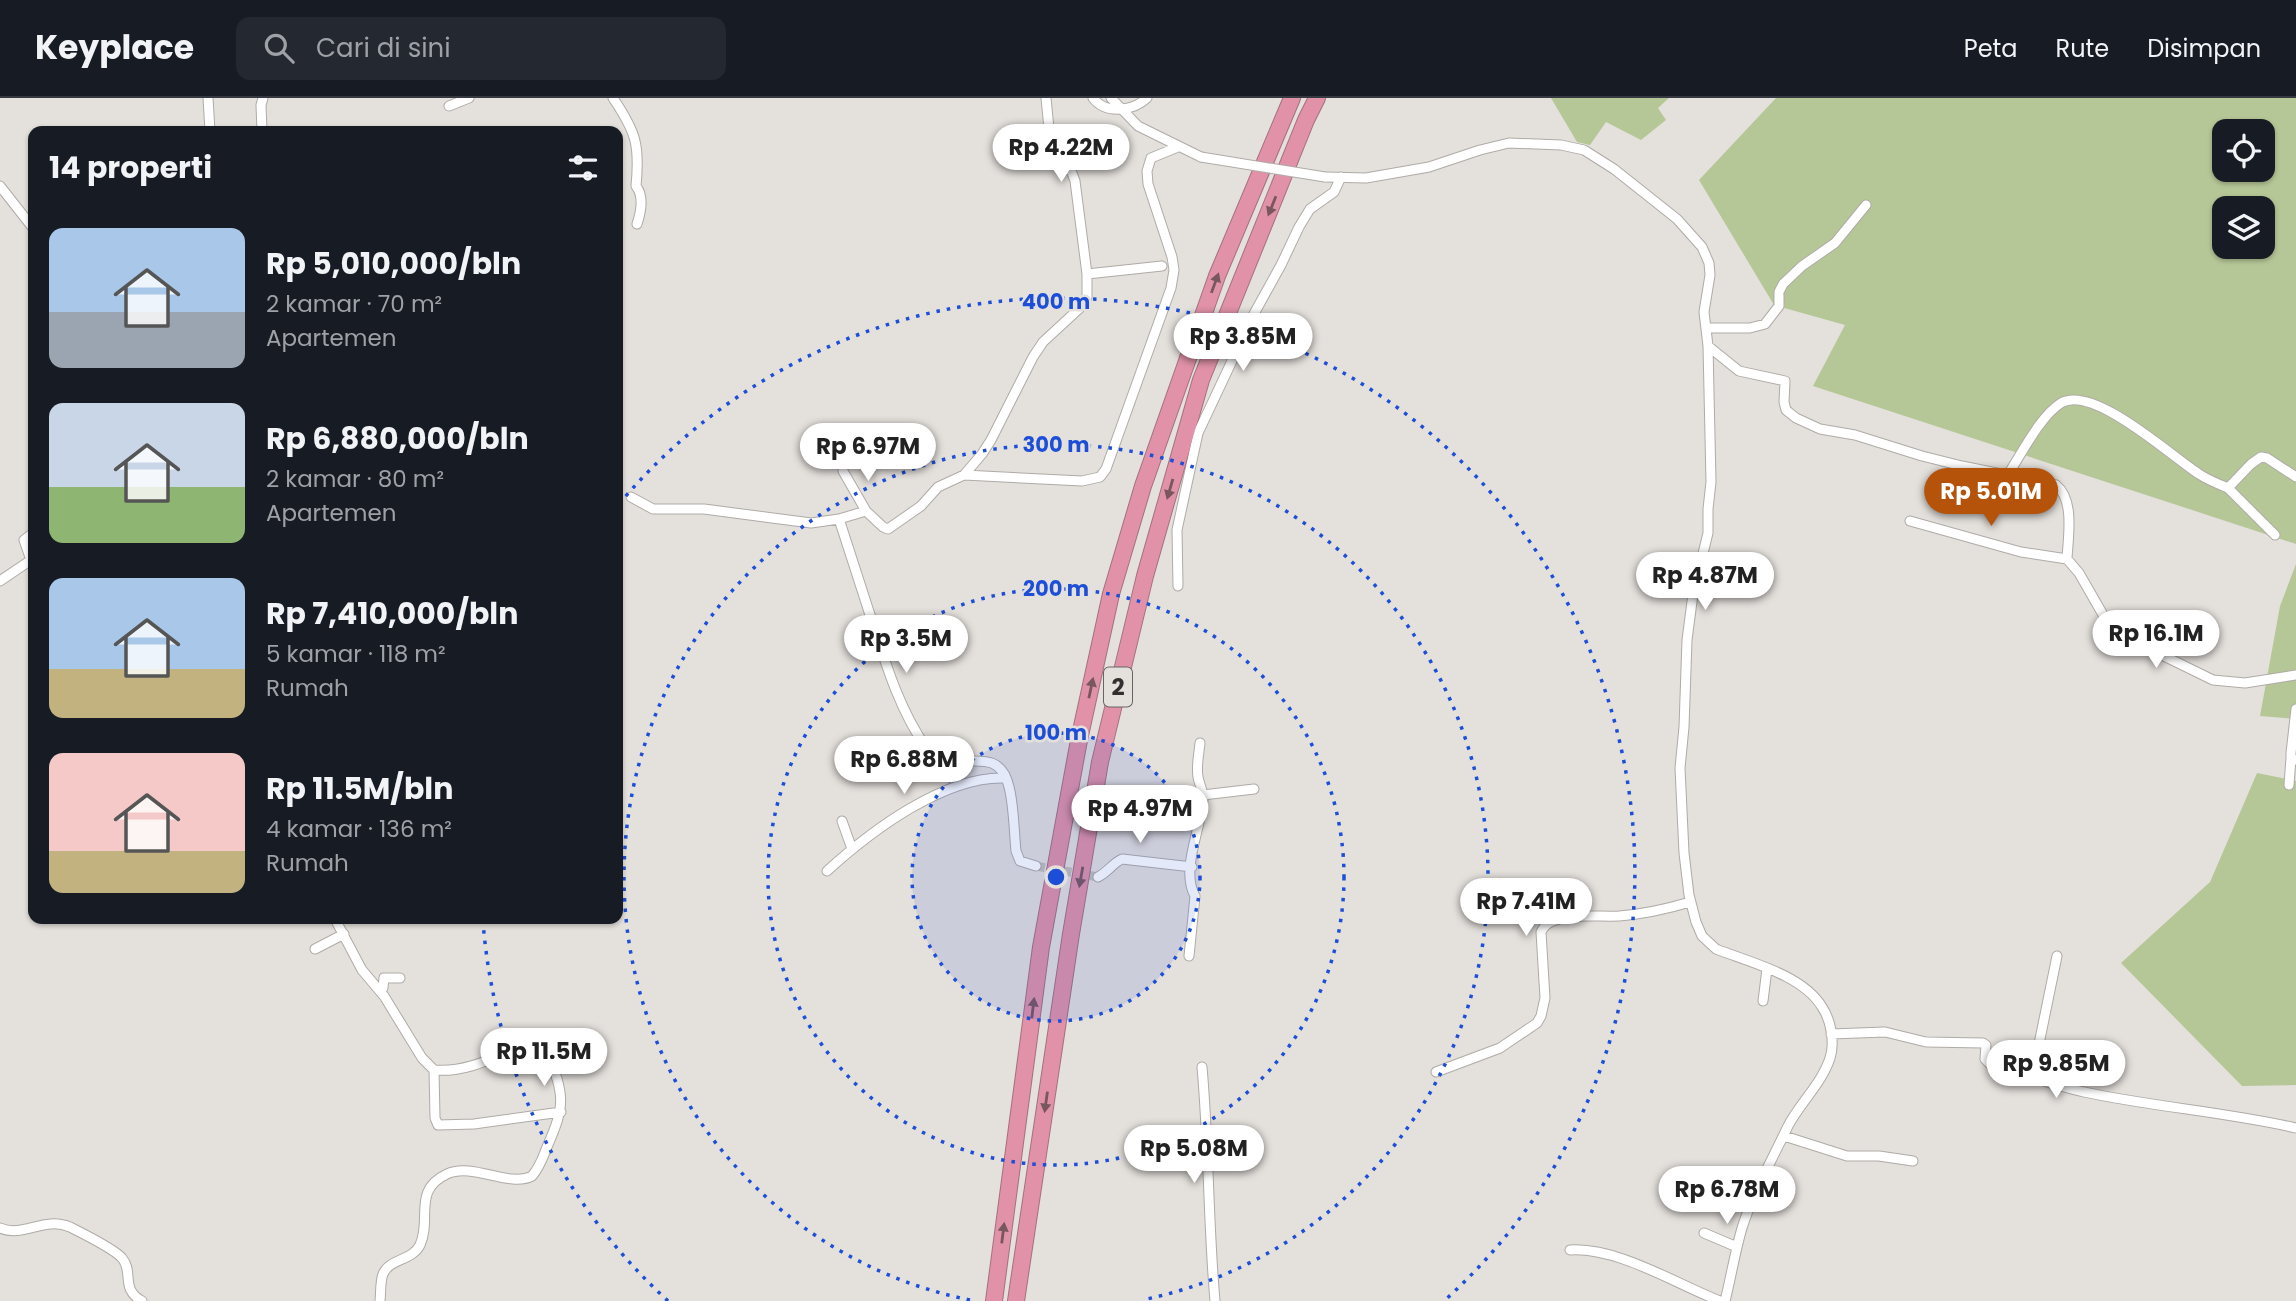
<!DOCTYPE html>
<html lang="id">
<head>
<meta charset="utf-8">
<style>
	body { margin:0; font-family:Poppins,sans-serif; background:#242831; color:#f1f3f6; height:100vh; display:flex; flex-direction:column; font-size:26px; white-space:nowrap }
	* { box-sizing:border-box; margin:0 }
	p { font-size:23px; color:#9ea1a6 }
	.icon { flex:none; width:38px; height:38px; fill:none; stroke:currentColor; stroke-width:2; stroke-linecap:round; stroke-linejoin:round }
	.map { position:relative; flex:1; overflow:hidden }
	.sheet { position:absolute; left:28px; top:28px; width:595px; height:798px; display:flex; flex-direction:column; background:#171b24; border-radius:14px; box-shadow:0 2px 5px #0004 }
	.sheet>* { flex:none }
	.tools { position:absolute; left:2212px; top:21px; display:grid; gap:14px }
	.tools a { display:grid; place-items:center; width:63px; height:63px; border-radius:14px; background:#171b24; box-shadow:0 2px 5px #0004; font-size:35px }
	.price { position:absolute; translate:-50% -60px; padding:0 16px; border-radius:24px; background:#fff; color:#222; font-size:23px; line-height:46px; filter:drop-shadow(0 2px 4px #0008) }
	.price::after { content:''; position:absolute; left:50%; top:42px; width:21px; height:16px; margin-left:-10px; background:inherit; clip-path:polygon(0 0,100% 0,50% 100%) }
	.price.active { background:#b45309; color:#fff }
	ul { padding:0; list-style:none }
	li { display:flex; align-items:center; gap:21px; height:175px; padding:0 21px }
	li span { display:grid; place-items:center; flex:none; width:196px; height:140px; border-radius:14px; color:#555 }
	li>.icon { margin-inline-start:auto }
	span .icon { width:84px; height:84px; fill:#fffc; stroke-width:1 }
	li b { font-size:30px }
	h2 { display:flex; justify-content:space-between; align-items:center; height:84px; padding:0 21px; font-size:30px }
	header { display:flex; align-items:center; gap:42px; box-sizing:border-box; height:98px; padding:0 35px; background:#171b24; border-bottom:2px solid #363941 }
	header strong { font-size:33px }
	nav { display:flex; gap:38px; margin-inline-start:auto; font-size:24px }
	.search { width:490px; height:63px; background:#242831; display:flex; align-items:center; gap:18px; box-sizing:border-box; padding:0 24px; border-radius:14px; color:#9ea1a6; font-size:26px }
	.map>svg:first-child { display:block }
	.green { fill:#b6c797; fill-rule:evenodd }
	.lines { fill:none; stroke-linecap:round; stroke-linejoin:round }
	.street-tunnel { stroke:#c0bdb9; stroke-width:9; stroke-dasharray:9 4.5; stroke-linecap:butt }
	.street-casing { stroke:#afaba7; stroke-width:11 }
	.highway-casing { stroke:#a4707e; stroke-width:18 }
	.street { stroke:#fff; stroke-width:9 }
	.highway { stroke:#e192a8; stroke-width:16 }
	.street-bridge-casing { stroke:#afaba7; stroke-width:11; stroke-linecap:butt }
	.street-bridge { stroke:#fff; stroke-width:9 }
	.oneway { fill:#78575f }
	.ring { fill:none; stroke:#1d4ed8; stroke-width:3.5; stroke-dasharray:3.5 7 }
	.labels { text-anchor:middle; stroke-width:5; stroke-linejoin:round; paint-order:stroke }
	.shield { fill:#e4e0dc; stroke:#676563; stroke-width:2 }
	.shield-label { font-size:23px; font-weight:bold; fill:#32302f }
	.centre { fill:#1d4ed8; stroke:#e4e0dc; stroke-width:3.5 }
	.ring-label { font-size:21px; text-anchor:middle; font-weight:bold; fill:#1d4ed8; stroke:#e4e0dc; stroke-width:5; stroke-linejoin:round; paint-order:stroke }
</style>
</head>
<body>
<header>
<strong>Keyplace</strong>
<div class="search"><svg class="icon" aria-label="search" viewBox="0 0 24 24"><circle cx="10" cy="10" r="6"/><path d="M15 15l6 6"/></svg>Cari di sini</div>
<nav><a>Peta</a><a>Rute</a><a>Disimpan</a></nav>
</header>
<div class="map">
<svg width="2296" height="1203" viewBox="0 0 2296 1203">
	<rect width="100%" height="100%" fill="#e4e0dc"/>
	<path class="green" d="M1551 0H1669L1658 10 1666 22 1641 42 1606 24 1590 47 1577 44Z
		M1776 0H2296V446L1813 288 1845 227 1774 207 1699 82ZM2224 33H2263V72H2224ZM2224 110H2263V149H2224Z
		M2296 466V621L2260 618 2280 508Z
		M2257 675 2296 683V987L2242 988 2121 865 2210 784Z"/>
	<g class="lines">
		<path class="street-tunnel" d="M1036 768 1098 779"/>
		<defs>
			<path id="street" d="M208 0 210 33
				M613 0C636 34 640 47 636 88 644 98 641 114 637 126
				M1093 0C1106 17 1133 13 1147 0
				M1111 0 1138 28 1201 59
				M449 8 469 0
				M262 33 261 7 263 0
				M1325 79 1366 80 1429 69 1480 52 1509 45 1561 47 1584 52 1614 71 1677 121 1702 149 1709 165 1710 177 1704 214 1708 248 1711 384 1708 411V435L1693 496 1687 542 1684 629 1680 670 1684 755 1689 797 1696 824 1702 838 1716 851C1749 864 1803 877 1822 909 1831 922 1835 945 1830 960 1822 985 1800 1005 1788 1028 1772 1062 1753 1095 1742 1130 1735 1154 1731 1179 1725 1203
				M0 88 33 130
				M1087 176 1162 168
				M1706 230H1750L1765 226 1779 208V194L1783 186 1802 168 1835 145 1866 107
				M1708 248 1739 273 1785 283 1784 304 1786 312 1796 320 1820 331 1855 337 1922 358 1962 368 2056 387C2075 402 2068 439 2067 461
				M843 373 866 413
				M964 377 982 356 991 342 1033 259 1043 244 1082 208 1087 199V176L1075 83 1072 75 1050 41 1046 0
				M2007 378C2021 357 2040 318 2061 305 2093 286 2171 358 2199 376 2208 382 2218 386 2228 390L2251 366 2261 359 2267 360 2296 379
				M2228 390 2275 437
				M631 399 653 411H704L811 425 839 421 866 413 883 429 888 431 921 408 938 389 964 377 1082 383 1100 379 1106 371 1171 190 1174 172 1172 159 1148 86 1147 73 1151 60 1178 49
				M839 421C850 455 861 489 872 523 886 567 900 613 927 651 949 682 998 639 1009 689 1014 708 1014 734 1016 753L1020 763 1036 768
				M1910 423 2021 454 2067 461 2079 475 2106 522 2123 538 2213 582 2245 585 2296 577
				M0 483 31 462 24 442 33 435
				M1178 488 1177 432 1198 335 1255 214 1281 167 1299 129 1310 111 1334 94 1341 79
				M2296 611 2291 655V660L2296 662
				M2289 687 2291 660
				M1203 697 1254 691
				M842 723 852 751
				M827 773C871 733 945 677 1006 680
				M1098 779C1108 774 1113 765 1122 761L1192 769
				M335 821 362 872 384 898 422 960 434 972C468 975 496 958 527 946 537 943 543 945 548 955 564 998 566 1006 547 1049 543 1059 540 1069 532 1078 509 1090 473 1064 447 1076 412 1092 432 1121 420 1147 412 1163 390 1160 383 1176 380 1184 381 1194 380 1203
				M315 851 344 836
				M1189 858 1195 798C1180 771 1202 729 1203 700 1203 692 1199 686 1198 679 1196 668 1199 656 1200 645
				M380 892 383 890 384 880H400
				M1763 903 1767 871
				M1831 936 1885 934 1926 944 1983 945 1986 947 1985 961 1991 967C2022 975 2052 987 2084 994 2154 1009 2226 1014 2296 1030
				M1202 969C1209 1047 1208 1125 1215 1203
				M434 972 435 1020 438 1027 474 1026 561 1014
				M1436 974 1500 950 1537 925 1541 918 1545 900 1541 834C1544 828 1547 825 1553 823 1574 815 1598 819 1619 818 1644 816 1667 811 1690 804
				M2032 980 2057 858
				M1784 1038 1847 1058H1879L1913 1063
				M0 1130C23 1140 44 1118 70 1129 80 1134 115 1152 122 1160 134 1174 120 1191 142 1203
				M1704 1135 1737 1149
				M1570 1152C1618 1149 1676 1186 1720 1203"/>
			<path id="highway" d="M994 1203 1041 849 1079 642 1111 496 1143 388 1217 178 1292 0
				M1016 1203 1071 836 1100 664 1145 478 1201 282 1306 22 1317 0"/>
		</defs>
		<use href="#street" class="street-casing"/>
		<use href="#highway" class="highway-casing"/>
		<use href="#street" class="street"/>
		<use href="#highway" class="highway"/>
		<defs>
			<path id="street-bridge" d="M1201 59 1325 79"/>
		</defs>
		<use href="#street-bridge" class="street-bridge-casing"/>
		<use href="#street-bridge" class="street-bridge"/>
	</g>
	<defs><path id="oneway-solid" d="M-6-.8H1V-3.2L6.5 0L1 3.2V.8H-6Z" transform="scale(1.75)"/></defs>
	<g class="oneway">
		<use href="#oneway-solid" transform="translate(1272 108) rotate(112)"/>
		<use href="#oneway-solid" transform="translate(1215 185) rotate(-70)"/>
		<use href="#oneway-solid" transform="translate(1170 391) rotate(106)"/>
		<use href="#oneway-solid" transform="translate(1091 590) rotate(-78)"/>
		<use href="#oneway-solid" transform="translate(1081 779) rotate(100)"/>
		<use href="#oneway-solid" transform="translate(1033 910) rotate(-83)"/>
		<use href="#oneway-solid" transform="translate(1046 1004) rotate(98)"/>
		<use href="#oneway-solid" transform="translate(1003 1135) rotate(-83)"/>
	</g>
	<circle cx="1056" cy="779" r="144" fill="#1d4ed8" fill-opacity=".12"/>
	<g class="ring">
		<circle cx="1056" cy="779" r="144"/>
		<circle cx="1056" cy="779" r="288"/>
		<path d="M970 1202A432 432 0 1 1 1142 1202"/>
		<path d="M668 1203A575 575 0 0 1 483 824M619 406A575 575 0 1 1 1444 1203"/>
	</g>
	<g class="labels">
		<rect class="shield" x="1104" y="569.5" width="28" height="39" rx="5"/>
		<g class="shield-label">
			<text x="1118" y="597">2</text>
		</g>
	</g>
	<circle cx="1056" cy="779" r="10" class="centre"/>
	<g class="ring-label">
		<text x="1056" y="211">400 m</text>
		<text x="1056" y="354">300 m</text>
		<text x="1056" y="498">200 m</text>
		<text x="1056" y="642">100 m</text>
	</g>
</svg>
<div class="tools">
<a><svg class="icon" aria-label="locate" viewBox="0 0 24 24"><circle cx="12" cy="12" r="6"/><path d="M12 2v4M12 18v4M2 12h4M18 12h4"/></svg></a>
<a><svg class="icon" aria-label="layers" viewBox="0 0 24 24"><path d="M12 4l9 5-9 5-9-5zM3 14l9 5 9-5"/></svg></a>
</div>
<b class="price" style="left:1061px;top:86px">Rp 4.22M</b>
<b class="price" style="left:1243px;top:275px">Rp 3.85M</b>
<b class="price" style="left:868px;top:385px">Rp 6.97M</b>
<b class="price active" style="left:1991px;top:430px">Rp 5.01M</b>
<b class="price" style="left:1705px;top:514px">Rp 4.87M</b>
<b class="price" style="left:2156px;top:572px">Rp 16.1M</b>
<b class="price" style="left:906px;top:577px">Rp 3.5M</b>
<b class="price" style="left:904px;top:698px">Rp 6.88M</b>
<b class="price" style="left:1140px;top:747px">Rp 4.97M</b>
<b class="price" style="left:1526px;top:840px">Rp 7.41M</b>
<b class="price" style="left:544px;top:990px">Rp 11.5M</b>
<b class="price" style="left:2056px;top:1002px">Rp 9.85M</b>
<b class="price" style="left:1194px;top:1087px">Rp 5.08M</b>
<b class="price" style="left:1727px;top:1128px">Rp 6.78M</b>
<section class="sheet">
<h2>14 properti<svg class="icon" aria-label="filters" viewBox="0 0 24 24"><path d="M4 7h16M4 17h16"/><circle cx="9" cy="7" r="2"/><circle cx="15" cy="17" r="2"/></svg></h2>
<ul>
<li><span style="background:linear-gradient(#a9c7e8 60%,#9aa5b1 0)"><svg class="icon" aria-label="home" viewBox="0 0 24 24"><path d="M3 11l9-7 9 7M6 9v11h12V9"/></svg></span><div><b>Rp 5,010,000/bln</b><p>2 kamar · 70 m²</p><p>Apartemen</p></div></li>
<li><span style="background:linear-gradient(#c9d6e8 60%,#8fb573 0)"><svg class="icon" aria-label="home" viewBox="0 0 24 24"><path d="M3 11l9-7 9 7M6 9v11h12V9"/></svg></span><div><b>Rp 6,880,000/bln</b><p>2 kamar · 80 m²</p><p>Apartemen</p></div></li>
<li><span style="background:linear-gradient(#a9c7e8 65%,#c2b280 0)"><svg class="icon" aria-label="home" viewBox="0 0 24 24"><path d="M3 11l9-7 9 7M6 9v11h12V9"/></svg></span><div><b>Rp 7,410,000/bln</b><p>5 kamar · 118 m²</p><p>Rumah</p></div></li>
<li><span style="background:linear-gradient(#f6c9c9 70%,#c2b280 0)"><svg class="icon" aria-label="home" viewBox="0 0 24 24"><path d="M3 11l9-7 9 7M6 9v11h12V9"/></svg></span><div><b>Rp 11.5M/bln</b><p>4 kamar · 136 m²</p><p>Rumah</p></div></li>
</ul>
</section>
</div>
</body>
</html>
